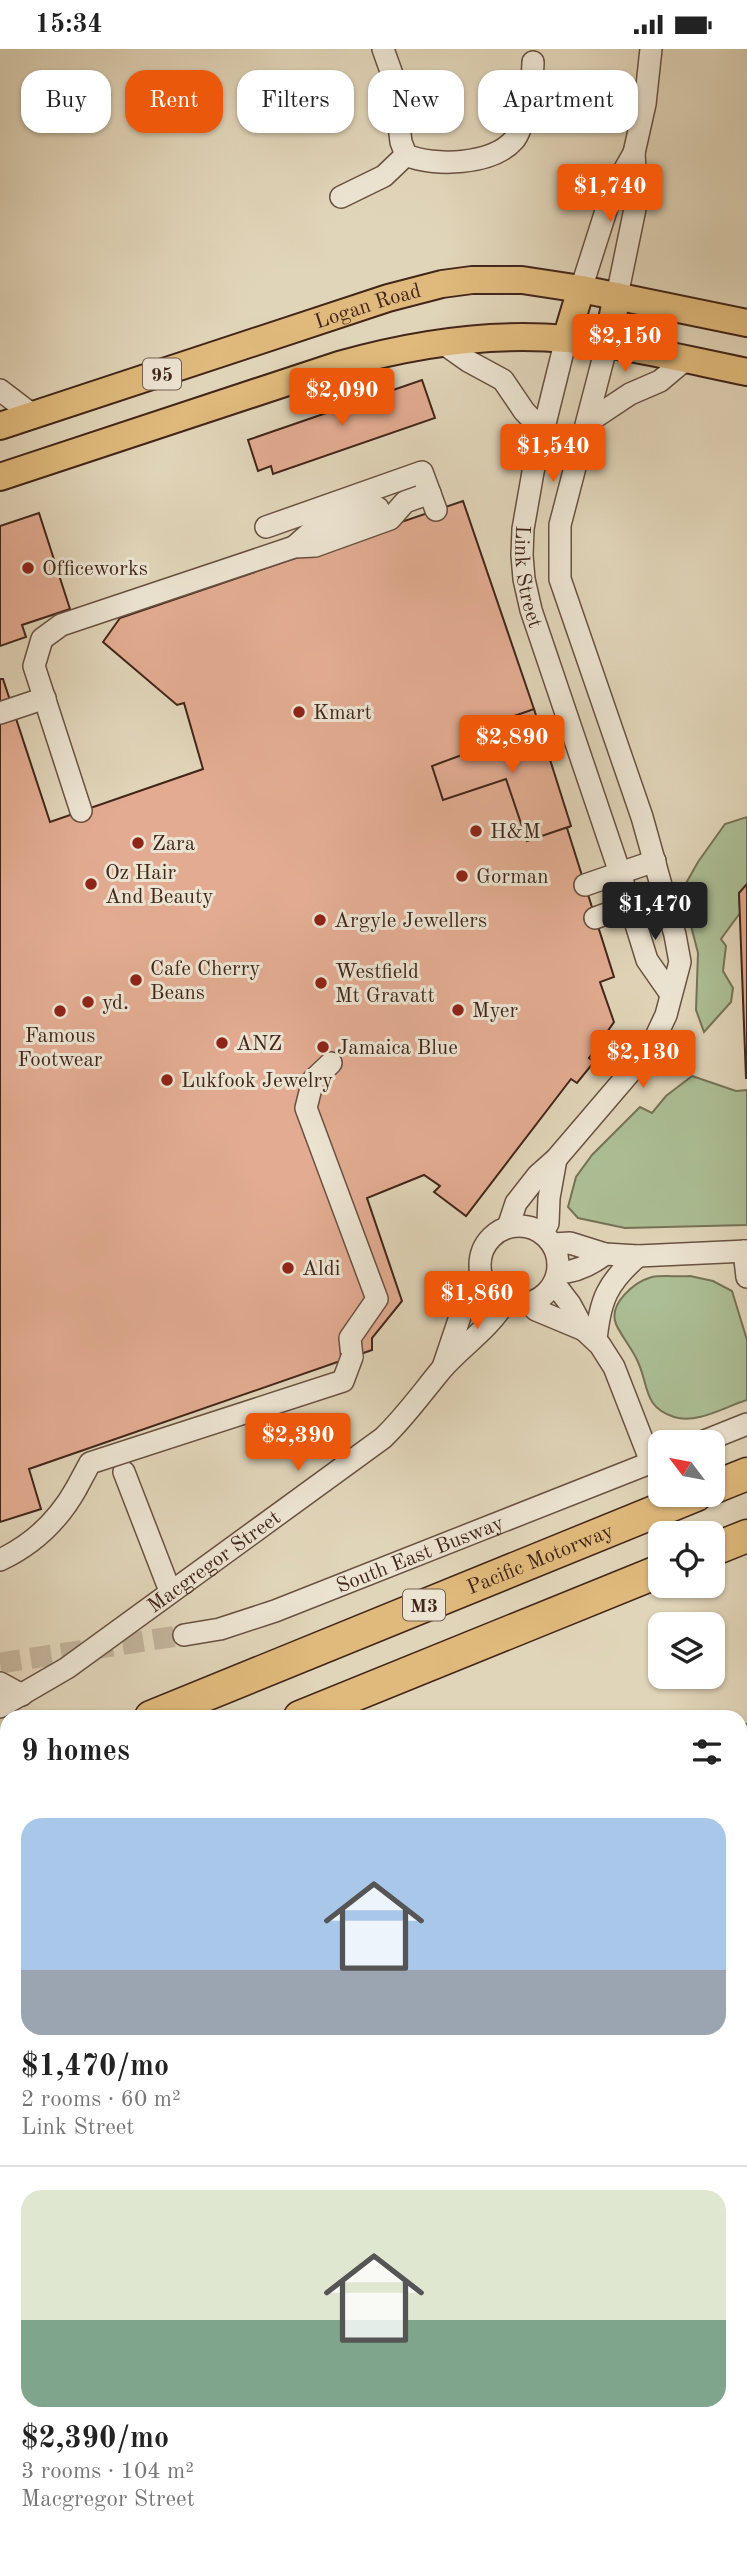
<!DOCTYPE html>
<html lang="en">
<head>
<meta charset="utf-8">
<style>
	body { margin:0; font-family:"Old Standard TT",serif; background:#f2f2f2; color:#222; height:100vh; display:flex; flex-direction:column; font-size:26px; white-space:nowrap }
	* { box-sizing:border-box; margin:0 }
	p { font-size:23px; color:#767676 }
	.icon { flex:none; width:38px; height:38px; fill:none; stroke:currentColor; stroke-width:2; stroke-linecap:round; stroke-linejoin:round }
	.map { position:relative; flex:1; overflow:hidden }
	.sheet { position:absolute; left:0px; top:1661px; width:747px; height:842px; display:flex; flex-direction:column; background:#fff; border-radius:21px 21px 0 0; box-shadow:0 2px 5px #0004 }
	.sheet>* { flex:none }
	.top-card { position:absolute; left:21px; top:21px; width:705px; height:63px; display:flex; gap:14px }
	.needle { width:46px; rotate:302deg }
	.tools { position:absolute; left:648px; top:1381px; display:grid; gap:14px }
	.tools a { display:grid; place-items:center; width:77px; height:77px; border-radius:14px; background:#fff; box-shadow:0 2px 5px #0004; font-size:35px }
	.price { position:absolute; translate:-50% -60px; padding:0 16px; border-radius:7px; background:#ea580c; color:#fff; font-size:23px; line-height:46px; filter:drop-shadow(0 2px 4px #0008) }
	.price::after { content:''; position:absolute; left:50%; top:42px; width:21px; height:16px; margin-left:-10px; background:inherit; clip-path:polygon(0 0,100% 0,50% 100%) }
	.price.active { background:#222; color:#fff }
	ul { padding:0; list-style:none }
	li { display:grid; align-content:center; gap:14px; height:371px; padding:0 21px }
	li+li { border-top:2px solid #e0e0e0 }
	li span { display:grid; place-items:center; height:217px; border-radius:21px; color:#555 }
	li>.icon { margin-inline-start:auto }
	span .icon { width:126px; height:126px; fill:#fffc; stroke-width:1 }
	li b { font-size:30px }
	h2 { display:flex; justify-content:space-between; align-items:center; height:84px; padding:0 21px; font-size:30px }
	.tag { padding:0 24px; border-radius:21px; background:#fff; box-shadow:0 2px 5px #0004; font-size:24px; line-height:63px }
	.tag.active { background:#ea580c; color:#fff }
	.status { display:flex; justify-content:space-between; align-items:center; height:49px; padding:0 35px; background:#fff; direction:ltr }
	.status svg { height:19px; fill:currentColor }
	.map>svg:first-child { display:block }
	.green { fill:#acbe95; stroke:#767257; stroke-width:2 }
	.building { fill:#e3ac92; stroke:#412519; stroke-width:2 }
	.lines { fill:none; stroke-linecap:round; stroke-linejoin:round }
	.minor-tunnel { stroke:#c1b299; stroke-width:21; stroke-dasharray:21 10; stroke-linecap:butt }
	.minor-casing { stroke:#695141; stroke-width:24 }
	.major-casing { stroke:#412519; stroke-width:30 }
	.highway-casing { stroke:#412519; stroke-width:35 }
	.minor { stroke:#ece4d2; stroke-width:21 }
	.major { stroke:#e0ba7c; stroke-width:26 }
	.highway { stroke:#e0ba7c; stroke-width:32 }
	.minor-bridge-casing { stroke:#695141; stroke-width:24; stroke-linecap:butt }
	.minor-bridge { stroke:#ece4d2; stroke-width:21 }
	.poi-dot { fill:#8f2418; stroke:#ece4d2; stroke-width:2.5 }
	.labels { text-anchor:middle; stroke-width:6; stroke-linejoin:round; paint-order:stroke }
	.shield { fill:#ece4d2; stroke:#745e50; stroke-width:2 }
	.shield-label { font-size:19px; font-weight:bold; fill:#412519 }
	.street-label { font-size:21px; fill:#412519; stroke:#ece4d2 }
	.poi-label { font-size:21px; fill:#412519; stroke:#ece4d2; text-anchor:start }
</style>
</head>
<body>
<div class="status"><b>15:34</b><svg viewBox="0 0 49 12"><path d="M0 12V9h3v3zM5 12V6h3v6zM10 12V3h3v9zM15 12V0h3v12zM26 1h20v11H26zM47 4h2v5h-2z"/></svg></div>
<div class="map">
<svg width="747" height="2502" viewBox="0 0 747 2502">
	<rect width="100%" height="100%" fill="#e1d5b9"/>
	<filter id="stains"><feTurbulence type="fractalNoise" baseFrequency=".00286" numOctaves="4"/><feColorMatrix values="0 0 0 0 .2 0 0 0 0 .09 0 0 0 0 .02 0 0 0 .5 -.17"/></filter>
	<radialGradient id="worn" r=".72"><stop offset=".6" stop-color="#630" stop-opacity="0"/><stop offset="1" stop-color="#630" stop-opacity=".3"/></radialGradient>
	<path class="green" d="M747 768V835L739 844 740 864 721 890 726 897 723 922 733 939 731 953 704 983 696 961 698 904 686 857 685 836 698 813 725 775Z
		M692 1027 736 1042 747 1041V1176L625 1179 578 1169 568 1158 576 1128 592 1106 640 1058 652 1064 666 1047Z
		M690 1227 713 1232 732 1242 747 1291V1351C724 1358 698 1375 674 1368 643 1358 649 1337 638 1313 632 1299 621 1287 616 1275 608 1255 634 1233 652 1228 663 1226 678 1228 690 1227Z"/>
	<path class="building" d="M422 331 435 369 273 425 271 417 258 422 248 391Z
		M463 452 534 660 571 777 567 779 614 928 600 933 614 973 589 1009 594 1013 577 1034 571 1030 466 1167 434 1143 440 1137 424 1126 367 1149 402 1252 372 1289V1301L29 1420 41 1460 0 1473V630H3L50 773 203 720 184 654 177 656 103 593 120 569Z
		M39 464 70 560 22 576 26 588 0 597V477Z
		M534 660 571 777 527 792 506 730 443 751 432 717 500 692 494 674Z
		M747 835V1029H746L739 844Z"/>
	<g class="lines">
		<path class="minor-tunnel" d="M0 1614 184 1586"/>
		<defs>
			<g id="minor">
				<path d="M383 0 393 28 401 93 406 106C434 118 492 116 514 91 524 81 533 28 533 13"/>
				<path d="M341 148 384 127 406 106"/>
				<path d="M581 240 612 143 634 104 645 55 651 0"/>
				<path d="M617 247 637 150 634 104"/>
				<path id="s1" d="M566 290 533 423 523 480 522 506 524 530 531 561 620 824 647 911 670 944"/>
				<path d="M441 293 468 312 503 331 524 362 543 382"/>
				<path d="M0 341 34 367"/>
				<path d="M588 373 630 345 660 332 685 311"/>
				<path d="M266 478 422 423 436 461"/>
				<path d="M294 498 312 482 378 459"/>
				<path d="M0 664 45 649"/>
				<path d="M81 762 34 617 42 590 61 576 294 498 315 497 390 470 405 453 430 444"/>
				<path d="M585 836 655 812"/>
				<path d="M595 869 664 844"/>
				<path d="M331 1014 313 1031 306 1059 377 1250 350 1289 352 1308"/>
				<circle cx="519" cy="1216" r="39"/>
				<path d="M508 1178 516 1154 538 1126 556 1110 650 1000 666 966 680 913 675 886 642 768 560 530V476L607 295"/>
				<path d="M543 1184 548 1174 549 1149 556 1110"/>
				<path d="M553 1195 570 1194 605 1205 638 1207 747 1202"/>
				<path d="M744 1202 747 1228"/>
				<path d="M558 1224C576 1223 591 1216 605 1205"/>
				<path d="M554 1234 570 1255 584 1281 600 1296 614 1318 651 1413"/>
				<path d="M529 1254 536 1261 584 1281"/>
				<path d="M596 1291C600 1251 607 1234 638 1207"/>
				<path d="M443 1318 470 1238 481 1226"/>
				<path d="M702 1393 747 1375"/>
				<path d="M124 1423 170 1542"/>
				<path d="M0 1511C34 1495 58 1472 76 1440"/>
				<path id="s2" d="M184 1586 220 1580 275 1562 660 1410"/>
				<path d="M0 1634 22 1646"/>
				<path id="s3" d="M0 1658 67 1619 383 1389C405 1368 422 1344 441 1321 462 1297 489 1280 505 1253"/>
				<path d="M740 1689 747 1686"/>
				<path d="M740 1826 747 1832"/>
				<path d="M0 1990 7 1988"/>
				<path d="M740 2140 747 2146"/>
				<path d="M0 2143 7 2149"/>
				<path d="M740 2390 747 2382"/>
				<path d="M740 2445 747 2452"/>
				<path d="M0 2468 7 2474"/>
				<path d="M31 2496 39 2502"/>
				<path d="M155 2502 161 2496"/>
				<path d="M477 2502 482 2496"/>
			</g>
			<g id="major">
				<path d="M566 290 581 240"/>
				<path d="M607 295 617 247"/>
				<path id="s4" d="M0 377 388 249 442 235 472 231H522L581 240 747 274"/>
				<path d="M0 428 339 316C413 295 489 283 567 290 627 296 688 311 747 323"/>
			</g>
			<g id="highway">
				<path d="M712 1439 747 1425"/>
				<path d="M712 1501 747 1487"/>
				<path id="s5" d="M151 1668 696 1446"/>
				<path d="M300 1668 660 1522"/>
				<path d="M0 1729 7 1726"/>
				<path d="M0 1789 7 1786"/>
			</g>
		</defs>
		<use href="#minor" class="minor-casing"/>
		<use href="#major" class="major-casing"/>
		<use href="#highway" class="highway-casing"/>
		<use href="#minor" class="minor"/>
		<use href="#major" class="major"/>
		<use href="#highway" class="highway"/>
		<defs>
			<path id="minor-bridge" d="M76 1440 90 1414 343 1332 352 1308"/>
		</defs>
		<use href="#minor-bridge" class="minor-bridge-casing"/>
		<use href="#minor-bridge" class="minor-bridge"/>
	</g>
	<g class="poi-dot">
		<circle cx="28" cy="519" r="7"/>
		<circle cx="299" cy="663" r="7"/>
		<circle cx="476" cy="782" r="7"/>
		<circle cx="138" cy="794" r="7"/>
		<circle cx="462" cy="827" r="7"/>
		<circle cx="91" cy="835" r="7"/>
		<circle cx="320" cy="871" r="7"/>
		<circle cx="136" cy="931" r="7"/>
		<circle cx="321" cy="934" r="7"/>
		<circle cx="88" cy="953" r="7"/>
		<circle cx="458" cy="961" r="7"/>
		<circle cx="60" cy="962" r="7"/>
		<circle cx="222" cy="994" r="7"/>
		<circle cx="323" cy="998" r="7"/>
		<circle cx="167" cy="1031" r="7"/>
		<circle cx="288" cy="1219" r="7"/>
	</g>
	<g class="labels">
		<g class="shield">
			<rect x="143" y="309.5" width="38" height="31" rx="5"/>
			<rect x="403" y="1540.5" width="42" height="31" rx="5"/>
		</g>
		<g class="shield-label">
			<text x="162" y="332">95</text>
			<text x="424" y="1563">M3</text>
		</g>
		<g class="street-label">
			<text dy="7" stroke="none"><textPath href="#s4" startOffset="387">Logan Road</textPath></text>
			<text dy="7" stroke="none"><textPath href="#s1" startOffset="243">Link Street</textPath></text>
			<text dy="7" stroke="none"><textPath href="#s2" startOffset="250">South East Busway</textPath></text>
			<text dy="7" stroke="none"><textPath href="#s5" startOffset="420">Pacific Motorway</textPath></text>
			<text dy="7" stroke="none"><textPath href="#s3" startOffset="259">Macgregor Street</textPath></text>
		</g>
		<g class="poi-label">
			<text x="42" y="526">Officeworks</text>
			<text x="313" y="670">Kmart</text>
			<text x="490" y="789">H&amp;M</text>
			<text x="152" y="801">Zara</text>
			<text x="105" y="830">Oz Hair<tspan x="105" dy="24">And Beauty</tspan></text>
			<text x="476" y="834">Gorman</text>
			<text x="334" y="878">Argyle Jewellers</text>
			<text x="150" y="926">Cafe Cherry<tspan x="150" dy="24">Beans</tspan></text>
			<text x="335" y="929">Westfield<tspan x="335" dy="24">Mt Gravatt</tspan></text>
			<text x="102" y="960">yd.</text>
			<text x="472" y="968">Myer</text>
			<text x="60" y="993" text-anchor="middle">Famous<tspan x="60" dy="24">Footwear</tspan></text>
			<text x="236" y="1001">ANZ</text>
			<text x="337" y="1005">Jamaica Blue</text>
			<text x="181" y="1038">Lukfook Jewelry</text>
			<text x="302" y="1226">Aldi</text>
		</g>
	</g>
	<rect width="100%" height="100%" filter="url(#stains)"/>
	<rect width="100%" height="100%" fill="url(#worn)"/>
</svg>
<div class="tools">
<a><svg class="needle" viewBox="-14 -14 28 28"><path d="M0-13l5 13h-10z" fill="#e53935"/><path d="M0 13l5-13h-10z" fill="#767676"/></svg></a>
<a><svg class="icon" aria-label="locate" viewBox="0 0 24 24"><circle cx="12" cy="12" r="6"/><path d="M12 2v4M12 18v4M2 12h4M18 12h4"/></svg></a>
<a><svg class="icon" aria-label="layers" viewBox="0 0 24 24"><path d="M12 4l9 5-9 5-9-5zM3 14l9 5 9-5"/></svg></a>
</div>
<b class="price" style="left:610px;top:175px">$1,740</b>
<b class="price" style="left:625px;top:325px">$2,150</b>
<b class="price" style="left:342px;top:379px">$2,090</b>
<b class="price" style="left:553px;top:435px">$1,540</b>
<b class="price" style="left:512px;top:726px">$2,890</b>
<b class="price active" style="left:655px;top:893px">$1,470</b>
<b class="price" style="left:643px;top:1041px">$2,130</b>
<b class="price" style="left:477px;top:1282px">$1,860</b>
<b class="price" style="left:298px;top:1424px">$2,390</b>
<div class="top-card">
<a class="tag">Buy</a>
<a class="tag active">Rent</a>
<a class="tag">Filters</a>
<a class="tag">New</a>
<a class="tag">Apartment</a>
</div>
<section class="sheet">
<h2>9 homes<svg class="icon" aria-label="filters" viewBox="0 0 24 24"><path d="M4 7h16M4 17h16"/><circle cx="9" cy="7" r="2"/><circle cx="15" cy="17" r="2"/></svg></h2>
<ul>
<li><span style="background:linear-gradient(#a9c7e8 70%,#9aa5b1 0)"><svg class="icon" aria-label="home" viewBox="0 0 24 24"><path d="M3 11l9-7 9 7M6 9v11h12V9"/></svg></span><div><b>$1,470/mo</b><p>2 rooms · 60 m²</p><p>Link Street</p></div></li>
<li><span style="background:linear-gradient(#dfe7d0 60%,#7fa58c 0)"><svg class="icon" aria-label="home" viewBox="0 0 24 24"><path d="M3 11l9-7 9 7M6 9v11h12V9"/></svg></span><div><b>$2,390/mo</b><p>3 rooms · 104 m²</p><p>Macgregor Street</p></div></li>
</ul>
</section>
</div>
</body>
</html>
